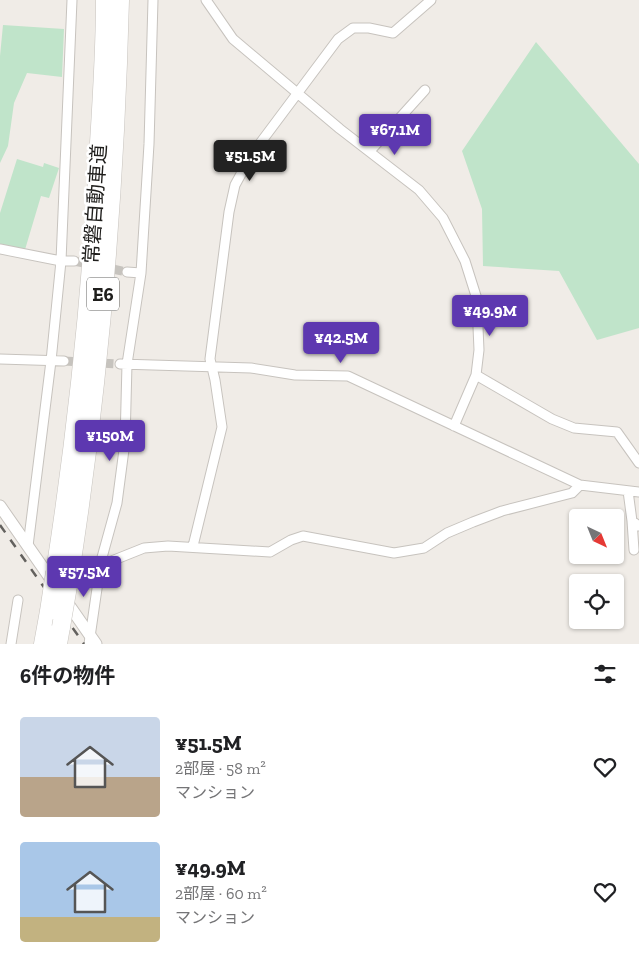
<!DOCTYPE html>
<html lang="ja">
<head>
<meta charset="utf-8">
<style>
	body { margin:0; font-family:"Zilla Slab","Noto Sans JP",serif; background:#f2f2f2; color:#202124; height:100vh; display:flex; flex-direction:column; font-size:19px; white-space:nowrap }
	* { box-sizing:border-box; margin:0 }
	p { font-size:16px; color:#757577 }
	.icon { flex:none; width:28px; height:28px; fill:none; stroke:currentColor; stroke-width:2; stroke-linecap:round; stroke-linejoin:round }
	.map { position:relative; height:644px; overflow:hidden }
	.drawer { display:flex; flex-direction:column; background:#fff; flex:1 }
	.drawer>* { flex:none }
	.needle { width:32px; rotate:137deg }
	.controls { position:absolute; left:569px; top:509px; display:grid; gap:10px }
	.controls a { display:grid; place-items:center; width:55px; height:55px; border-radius:5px; background:#fff; box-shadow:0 1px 4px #0004; font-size:25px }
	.price { position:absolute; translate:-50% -42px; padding:0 11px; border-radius:5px; background:#5d38b0; color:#fff; font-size:16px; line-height:32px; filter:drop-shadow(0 1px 2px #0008) }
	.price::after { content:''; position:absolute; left:50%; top:30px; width:15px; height:11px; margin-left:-8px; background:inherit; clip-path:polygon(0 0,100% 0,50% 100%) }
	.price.active { background:#222; color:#fff }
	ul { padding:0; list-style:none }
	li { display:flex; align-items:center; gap:15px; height:125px; padding:0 20px }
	li span { display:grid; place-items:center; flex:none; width:140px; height:100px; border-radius:5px; color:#555 }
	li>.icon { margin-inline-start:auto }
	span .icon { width:60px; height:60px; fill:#fffc; stroke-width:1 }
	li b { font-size:21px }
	h2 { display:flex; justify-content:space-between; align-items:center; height:60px; padding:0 20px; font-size:21px }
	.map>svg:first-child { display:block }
	.green { fill:#c0e4ca }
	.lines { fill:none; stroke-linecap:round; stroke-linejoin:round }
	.minor-tunnel { stroke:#c6c3be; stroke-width:9; stroke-dasharray:9 4.5; stroke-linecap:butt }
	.minor-casing { stroke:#c7c3be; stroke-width:11 }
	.tertiary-casing { stroke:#c7c3be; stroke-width:13 }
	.motorway-casing { stroke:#c7c3be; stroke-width:19 }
	.minor { stroke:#fff; stroke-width:9 }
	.tertiary { stroke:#fff; stroke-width:11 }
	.motorway { stroke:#fff; stroke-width:18 }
	.rail { stroke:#63615e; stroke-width:2.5; stroke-dasharray:9 9; stroke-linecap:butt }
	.motorway-bridge-casing { stroke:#c7c3be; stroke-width:19; stroke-linecap:butt }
	.motorway-bridge { stroke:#fff; stroke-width:18 }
	.labels { text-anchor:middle; stroke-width:5; stroke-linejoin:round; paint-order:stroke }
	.shield { fill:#fff; stroke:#626260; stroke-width:1 }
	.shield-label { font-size:19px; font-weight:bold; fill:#1f1e1c }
	.street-label { font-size:20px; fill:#1f1e1c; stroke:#fff }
</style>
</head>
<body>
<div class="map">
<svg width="639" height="644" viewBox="0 0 639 644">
	<rect width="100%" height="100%" fill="#f0ece7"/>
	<path class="green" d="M3 25 64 29 62 77 27 73 14 103 8 146 0 163V56Z
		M536 42 639 164V328L597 340 559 271 483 266 482 209 462 151Z
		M17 159 43 167 44 163 59 168 49 198 41 196 24 253 0 246V213Z"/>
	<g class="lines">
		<path class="minor-tunnel" d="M74 261 127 272
			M64 361 120 364"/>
		<defs>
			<path id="minor" d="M206 0 233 39 340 129 419 190 443 218 465 261 477 299 478 327 479 350 476 375 454 426
				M370 151 425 90
				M0 249 61 261H74
				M127 272 141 273
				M0 359 64 361
				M120 364 251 368 295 375 348 376 580 485 639 492
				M476 375 552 419 574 428 617 432 639 463
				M628 491 632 521 639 526
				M632 521 634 550
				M28 546 51 361 61 261 72 0
				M193 546 222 427 215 380 210 359 229 212 235 185 252 154 338 39 353 28H369L393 33 431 0
				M101 561 109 562 144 548 168 546 270 552 291 540 303 536 394 553 424 548 447 533 473 522 502 511 572 493 580 485
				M11 644 18 600
				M89 644 101 561 117 503 125 442 127 364 141 273 149 144 153 0"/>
			<path id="tertiary" d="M0 506 55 585
				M64 598 96 644"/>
			<path id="motorway" d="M55 572C77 430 92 287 99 143 102 96 105 48 105 0
				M68 586C99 392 115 196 120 0
				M43 644 49 611
				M58 644 61 627"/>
		</defs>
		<use href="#minor" class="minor-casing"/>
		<use href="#tertiary" class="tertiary-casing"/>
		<use href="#motorway" class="motorway-casing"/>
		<use href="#minor" class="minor"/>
		<use href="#tertiary" class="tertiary"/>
		<use href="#motorway" class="motorway"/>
		<path class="rail" d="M0 525 84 644"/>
		<defs>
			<path id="motorway-bridge" d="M49 611 55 572
				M61 627 68 586"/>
		</defs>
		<use href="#motorway-bridge" class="motorway-bridge-casing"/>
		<use href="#motorway-bridge" class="motorway-bridge"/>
	</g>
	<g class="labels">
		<rect class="shield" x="87" y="277.5" width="32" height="33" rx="4"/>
		<g class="shield-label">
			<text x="103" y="301">E6</text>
		</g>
		<g class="street-label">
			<text transform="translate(95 204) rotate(-86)" y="7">常磐自動車道</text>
		</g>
	</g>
</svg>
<div class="controls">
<a><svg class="needle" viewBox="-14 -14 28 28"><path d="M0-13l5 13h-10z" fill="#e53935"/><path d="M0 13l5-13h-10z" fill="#757577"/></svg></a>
<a><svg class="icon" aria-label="locate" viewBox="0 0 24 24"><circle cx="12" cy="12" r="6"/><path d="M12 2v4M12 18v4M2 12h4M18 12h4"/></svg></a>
</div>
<b class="price" style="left:395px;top:156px">¥67.1M</b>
<b class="price active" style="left:250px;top:182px">¥51.5M</b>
<b class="price" style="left:490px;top:337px">¥49.9M</b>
<b class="price" style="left:341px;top:364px">¥42.5M</b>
<b class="price" style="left:110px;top:462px">¥150M</b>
<b class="price" style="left:84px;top:598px">¥57.5M</b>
</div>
<section class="drawer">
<h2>6件の物件<svg class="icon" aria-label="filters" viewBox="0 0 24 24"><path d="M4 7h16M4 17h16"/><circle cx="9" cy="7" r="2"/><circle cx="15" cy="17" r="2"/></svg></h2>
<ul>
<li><span style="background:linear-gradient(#c9d6e8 60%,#b9a48a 0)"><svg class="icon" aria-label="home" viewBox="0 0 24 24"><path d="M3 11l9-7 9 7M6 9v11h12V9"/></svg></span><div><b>¥51.5M</b><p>2部屋 · 58 m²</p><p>マンション</p></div><svg class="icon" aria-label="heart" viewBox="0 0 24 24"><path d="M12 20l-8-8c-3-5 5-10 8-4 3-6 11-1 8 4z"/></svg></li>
<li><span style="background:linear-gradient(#a9c7e8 75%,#c2b280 0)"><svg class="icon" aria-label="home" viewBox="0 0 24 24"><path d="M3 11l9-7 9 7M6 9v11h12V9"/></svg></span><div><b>¥49.9M</b><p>2部屋 · 60 m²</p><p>マンション</p></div><svg class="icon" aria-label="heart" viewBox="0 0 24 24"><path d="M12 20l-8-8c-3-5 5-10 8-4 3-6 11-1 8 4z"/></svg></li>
</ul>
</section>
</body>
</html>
